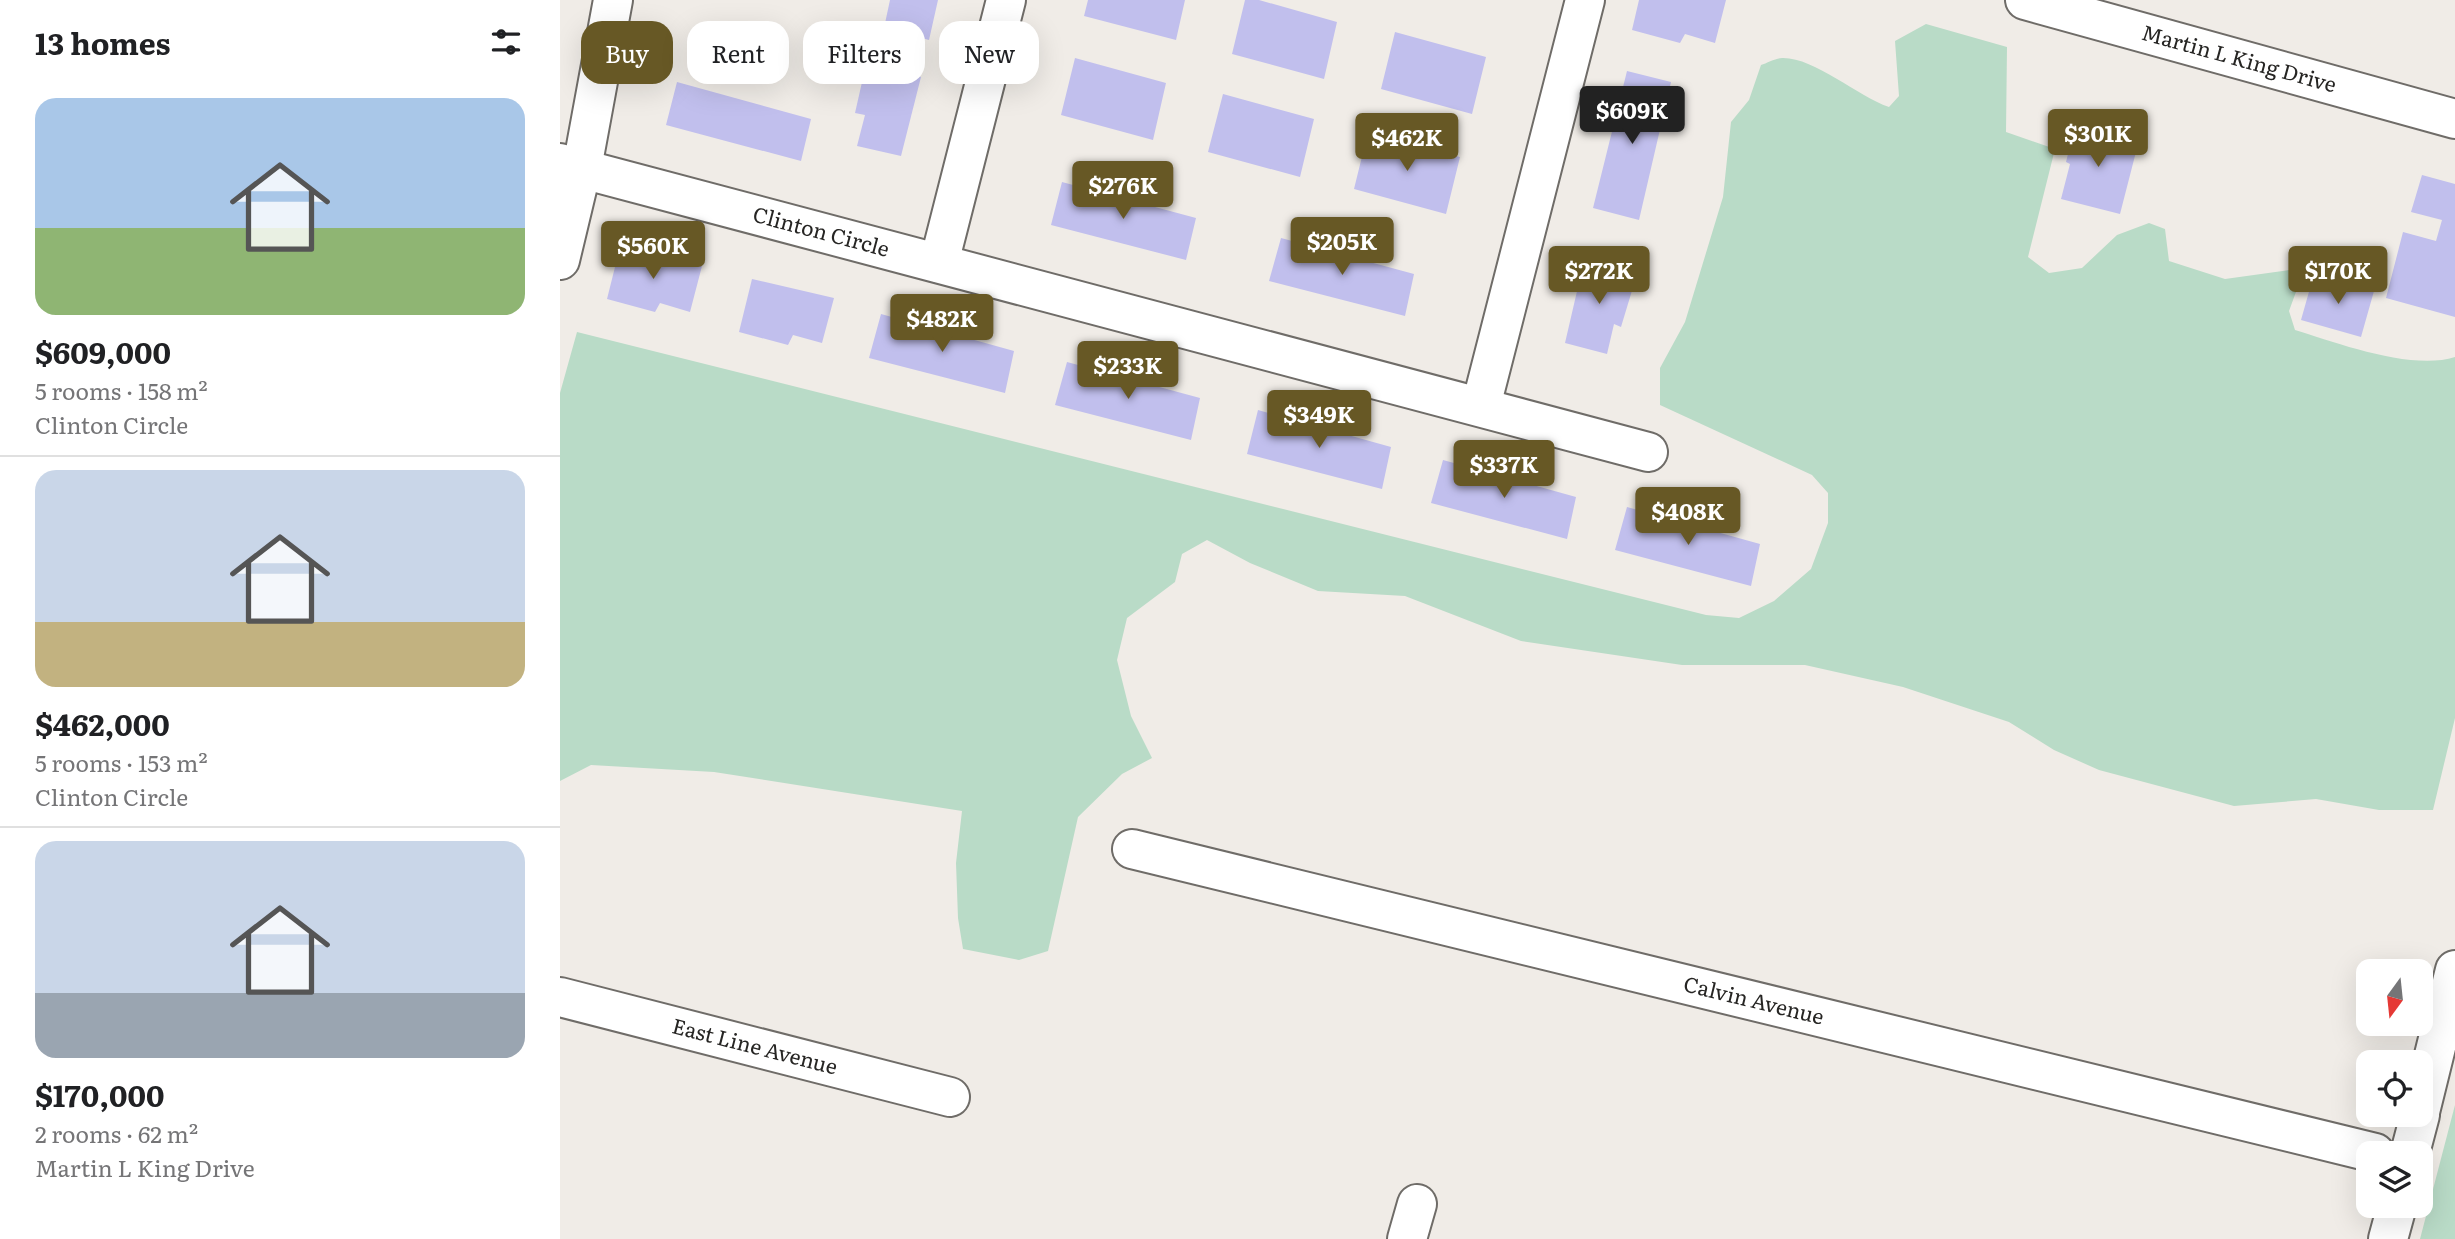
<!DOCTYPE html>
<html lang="en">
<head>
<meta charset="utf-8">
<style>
	body { margin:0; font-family:Literata,serif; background:#f2f2f2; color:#202124; height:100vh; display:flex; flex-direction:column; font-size:26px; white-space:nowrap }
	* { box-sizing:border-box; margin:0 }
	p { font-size:23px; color:#757577 }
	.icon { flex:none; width:38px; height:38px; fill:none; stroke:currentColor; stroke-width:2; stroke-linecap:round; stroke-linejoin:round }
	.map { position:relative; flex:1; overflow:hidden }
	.side { display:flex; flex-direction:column; background:#fff; width:560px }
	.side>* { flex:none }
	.guide { position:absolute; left:21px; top:21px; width:665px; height:63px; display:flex; gap:14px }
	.needle { width:46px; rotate:195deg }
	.controls { position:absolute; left:1796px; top:959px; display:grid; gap:14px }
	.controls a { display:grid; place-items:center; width:77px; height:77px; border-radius:14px; background:#fff; box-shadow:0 7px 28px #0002; font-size:35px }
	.price { position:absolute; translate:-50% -60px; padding:0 16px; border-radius:7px; background:#675825; color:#fff; font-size:23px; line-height:46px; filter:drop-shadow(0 2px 4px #0008) }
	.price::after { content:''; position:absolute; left:50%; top:42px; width:21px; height:16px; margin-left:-10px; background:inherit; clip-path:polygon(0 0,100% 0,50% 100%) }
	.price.active { background:#222; color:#fff }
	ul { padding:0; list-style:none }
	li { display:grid; align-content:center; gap:14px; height:371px; padding:0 35px }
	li+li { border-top:2px solid #e0e0e0 }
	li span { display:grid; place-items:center; height:217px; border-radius:21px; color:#555 }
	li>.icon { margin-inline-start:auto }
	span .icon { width:126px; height:126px; fill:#fffc; stroke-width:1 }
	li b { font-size:30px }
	h2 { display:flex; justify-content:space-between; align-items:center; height:84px; padding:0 35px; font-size:30px }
	.pill { padding:0 24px; border-radius:21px; background:#fff; box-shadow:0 7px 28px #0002; font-size:24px; line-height:63px }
	.pill.active { background:#675825; color:#fff }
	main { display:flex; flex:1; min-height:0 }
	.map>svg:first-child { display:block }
	.green { fill:#b9dbc7 }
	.building { fill:#c1bfed }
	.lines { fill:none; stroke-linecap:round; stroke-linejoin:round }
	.minor-casing { stroke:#6f6c68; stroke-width:42 }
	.major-casing { stroke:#6f6c68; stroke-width:42 }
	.minor { stroke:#fff; stroke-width:38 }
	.major { stroke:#fff; stroke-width:38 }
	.labels { text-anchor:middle; stroke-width:7; stroke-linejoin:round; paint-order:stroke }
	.street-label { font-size:21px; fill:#262523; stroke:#fef9f5 }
</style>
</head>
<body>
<main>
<section class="side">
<h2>13 homes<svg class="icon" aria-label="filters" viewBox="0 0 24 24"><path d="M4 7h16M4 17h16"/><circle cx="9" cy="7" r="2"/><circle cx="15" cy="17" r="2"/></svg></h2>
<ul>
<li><span style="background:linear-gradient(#a9c7e8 60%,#8fb573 0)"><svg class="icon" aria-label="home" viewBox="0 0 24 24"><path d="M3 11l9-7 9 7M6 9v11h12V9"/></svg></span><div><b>$609,000</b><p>5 rooms · 158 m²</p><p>Clinton Circle</p></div></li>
<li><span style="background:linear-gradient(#c9d6e8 70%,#c2b280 0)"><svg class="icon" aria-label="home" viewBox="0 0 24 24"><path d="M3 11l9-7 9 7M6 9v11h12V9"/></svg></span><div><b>$462,000</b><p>5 rooms · 153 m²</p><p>Clinton Circle</p></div></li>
<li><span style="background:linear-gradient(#c9d6e8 70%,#9aa5b1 0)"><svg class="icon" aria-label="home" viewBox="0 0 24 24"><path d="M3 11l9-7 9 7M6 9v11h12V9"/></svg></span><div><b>$170,000</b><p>2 rooms · 62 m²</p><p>Martin L King Drive</p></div></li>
</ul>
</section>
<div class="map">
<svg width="1895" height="1239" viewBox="0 0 1895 1239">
	<rect width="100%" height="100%" fill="#f0ece7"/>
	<path class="green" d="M1366 24 1447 47 1446 132 1495 149 1468 257 1489 273 1522 268 1557 235 1589 223 1605 229 1609 261 1665 279 1729 270 1740 281 1729 311 1735 330C1777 343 1852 371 1895 357V718L1873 810H1819L1756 799 1674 806 1539 770 1494 750 1449 722 1343 687 1245 665H1122L961 641 845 596 758 591 690 563 647 540 622 554 615 582 567 618 557 660 571 716 592 758 562 774 518 817 488 951 459 960 403 949 398 918 396 863 402 811 154 772 31 765 0 781V393L17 332 1146 615 1179 618 1214 601 1251 569 1268 523V493L1252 475 1100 405V368L1125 322 1163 197 1171 122 1189 100 1201 65C1207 63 1216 58 1222 58 1254 57 1297 96 1329 107L1339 96 1335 41Z
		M1895 1105V1239H1860Z"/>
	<path class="building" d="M330 0H378L369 40 324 28Z
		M528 0H625L616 40 524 16Z
		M685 0H699L777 22 764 79 672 54Z
		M1079 0H1166L1155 43 1125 34 1120 43 1072 30Z
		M835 32 926 57 912 114 821 89Z
		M515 58 606 83 593 140 501 115Z
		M307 60 361 77 341 156 297 146 305 115 295 113Z
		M1067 71 1111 82 1079 220 1033 208Z
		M117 82 251 119 241 161 106 125Z
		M663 94 754 119 740 177 648 152Z
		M1516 122 1539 128 1537 134 1578 144 1560 214 1501 199 1510 164 1506 162Z
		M808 132 900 157 886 214 794 189Z
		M1862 175 1895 184V317L1826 298 1843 232 1876 241 1882 220 1851 212Z
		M502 182 636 218 626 260 491 225Z
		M721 238 854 274 845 316 709 281Z
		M60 247 142 266 130 312 100 303 95 312 47 299Z
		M1024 261 1077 274 1061 327 1054 324 1047 354 1005 343Z
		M1754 274 1814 291 1801 337 1741 320Z
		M192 279 274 298 262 343 233 335 228 345 179 332Z
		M321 314 454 351 445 393 309 358Z
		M507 362 640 398 631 440 495 405Z
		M698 410 831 447 822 489 687 454Z
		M883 460 1016 497 1007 539 871 503Z
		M1067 507 1200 544 1191 586 1055 550Z"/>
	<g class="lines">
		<defs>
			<g id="minor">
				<path id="s1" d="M0 163 1088 452"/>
				<path d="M0 260 22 168 53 0"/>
				<path d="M379 263 446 0"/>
				<path d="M921 406 1025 0"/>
				<path id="s2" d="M572 849 1815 1153"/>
				<path id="s3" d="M0 997 390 1097"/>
				<path d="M847 1239 857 1204"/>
			</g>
			<g id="major">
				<path id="s4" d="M1465 0 1895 119"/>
				<path d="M1860 1112 1895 970"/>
				<path d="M1850 1153 1860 1115"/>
				<path d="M1828 1239 1837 1206"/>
			</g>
		</defs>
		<use href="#minor" class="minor-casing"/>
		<use href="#major" class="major-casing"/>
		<use href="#minor" class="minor"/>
		<use href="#major" class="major"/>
	</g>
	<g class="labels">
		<g class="street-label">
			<text dy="7" stroke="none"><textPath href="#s4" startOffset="222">Martin L King Drive</textPath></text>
			<text dy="7" stroke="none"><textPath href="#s1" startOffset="270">Clinton Circle</textPath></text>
			<text dy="7" stroke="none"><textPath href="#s2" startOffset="640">Calvin Avenue</textPath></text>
			<text dy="7" stroke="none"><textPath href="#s3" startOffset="201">East Line Avenue</textPath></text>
		</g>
	</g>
</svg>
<div class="controls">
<a><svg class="needle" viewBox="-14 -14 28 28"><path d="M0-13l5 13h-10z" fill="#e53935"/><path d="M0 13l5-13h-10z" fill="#757577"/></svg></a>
<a><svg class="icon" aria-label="locate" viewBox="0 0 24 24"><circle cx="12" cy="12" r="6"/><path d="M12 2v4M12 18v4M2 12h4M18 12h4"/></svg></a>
<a><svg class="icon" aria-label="layers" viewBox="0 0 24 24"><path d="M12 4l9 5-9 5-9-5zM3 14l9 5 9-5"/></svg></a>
</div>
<b class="price active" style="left:1072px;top:146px">$609K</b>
<b class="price" style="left:1538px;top:169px">$301K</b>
<b class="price" style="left:847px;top:173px">$462K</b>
<b class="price" style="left:563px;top:221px">$276K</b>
<b class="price" style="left:782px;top:277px">$205K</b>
<b class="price" style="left:93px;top:281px">$560K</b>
<b class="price" style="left:1039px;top:306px">$272K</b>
<b class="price" style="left:1778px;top:306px">$170K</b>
<b class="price" style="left:382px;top:354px">$482K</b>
<b class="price" style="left:568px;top:401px">$233K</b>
<b class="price" style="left:759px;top:450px">$349K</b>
<b class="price" style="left:944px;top:500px">$337K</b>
<b class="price" style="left:1128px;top:547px">$408K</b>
<div class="guide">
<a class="pill active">Buy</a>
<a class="pill">Rent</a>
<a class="pill">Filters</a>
<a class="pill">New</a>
</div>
</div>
</main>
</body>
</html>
